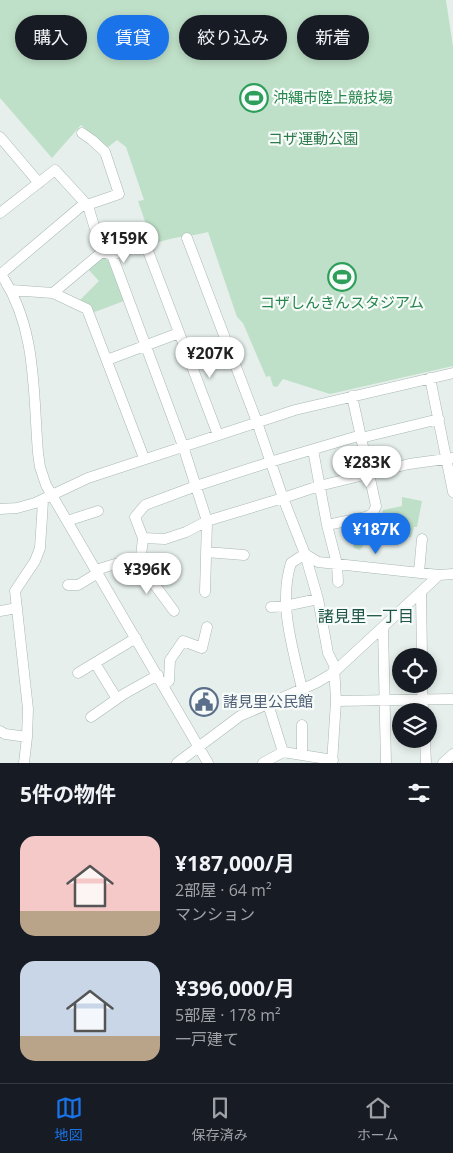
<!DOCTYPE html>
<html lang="ja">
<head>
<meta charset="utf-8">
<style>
	body { margin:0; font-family:"Open Sans","Noto Sans JP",sans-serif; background:#20242c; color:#f1f3f6; height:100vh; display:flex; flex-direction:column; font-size:19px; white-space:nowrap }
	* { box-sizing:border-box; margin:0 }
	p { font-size:16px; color:#9ea1a6 }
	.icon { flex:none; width:28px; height:28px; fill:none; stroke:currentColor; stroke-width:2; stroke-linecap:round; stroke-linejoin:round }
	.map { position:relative; height:763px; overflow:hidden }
	.drawer { display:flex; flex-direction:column; background:#171b24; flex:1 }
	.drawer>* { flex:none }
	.top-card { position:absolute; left:15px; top:15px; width:424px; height:45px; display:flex; gap:10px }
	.fabs { position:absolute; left:392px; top:648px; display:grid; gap:10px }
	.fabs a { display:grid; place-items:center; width:45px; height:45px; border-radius:50%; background:#171b24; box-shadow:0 2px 8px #0003; font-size:25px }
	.price { position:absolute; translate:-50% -42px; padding:0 11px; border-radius:18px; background:#fff; color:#222; font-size:16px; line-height:32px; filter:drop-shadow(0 1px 2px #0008) }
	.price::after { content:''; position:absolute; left:50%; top:30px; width:15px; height:11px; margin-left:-8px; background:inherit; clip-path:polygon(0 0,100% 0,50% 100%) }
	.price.selected { background:#1a73e8; color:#fff }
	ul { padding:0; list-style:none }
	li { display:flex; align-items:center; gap:15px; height:125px; padding:0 20px }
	li span { display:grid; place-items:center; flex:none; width:140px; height:100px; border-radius:15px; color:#555 }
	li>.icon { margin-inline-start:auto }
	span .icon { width:60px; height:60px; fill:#fffc; stroke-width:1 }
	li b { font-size:21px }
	h2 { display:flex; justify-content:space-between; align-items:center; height:60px; padding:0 20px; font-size:21px }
	.tag { padding:0 18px; border-radius:22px; background:#171b24; box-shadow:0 2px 8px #0003; font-size:18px; line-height:45px }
	.tag.selected { background:#1a73e8; color:#fff }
	.menu { display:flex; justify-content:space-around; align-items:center; height:70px; border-top:1px solid #363941; background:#171b24; font-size:14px; color:#9ea1a6 }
	.menu a { display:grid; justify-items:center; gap:2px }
	.menu .selected { color:#1a73e8 }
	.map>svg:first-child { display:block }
	.green { fill:#bfe0c8 }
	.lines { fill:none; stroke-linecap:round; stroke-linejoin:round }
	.minor-casing { stroke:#a8b8b2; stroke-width:11 }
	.minor { stroke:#fff; stroke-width:10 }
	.labels { text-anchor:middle; stroke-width:4.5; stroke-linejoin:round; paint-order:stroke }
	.leisure-label { font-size:15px; fill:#27864d; stroke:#f7fbf9; text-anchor:start }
	.park-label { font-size:15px; fill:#2d7a4b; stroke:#f7fbf9 }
	.service-label { font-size:15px; fill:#4e5e75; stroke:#f7fbf9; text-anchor:start }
	.neighbourhood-label { font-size:16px; fill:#1f5548; stroke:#f7fbf9 }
</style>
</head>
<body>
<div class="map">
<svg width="453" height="763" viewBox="0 0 453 763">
	<rect width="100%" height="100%" fill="#e6efeb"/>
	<path class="green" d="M0 0H446L453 47V366L330 394 283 379 277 387 273 386 270 376 266 377 243 323 237 317 208 232C189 237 170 236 153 245L138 201 144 200 126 147 117 140 107 148 81 125 52 158 0 98Z
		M101 257 108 260 124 301 92 313 88 304 80 300 99 281 87 268Z
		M402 497 422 501 417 527H414L411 537 400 538 382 528 374 530 360 550 354 548 349 526 381 517 383 510 402 506Z"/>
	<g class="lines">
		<defs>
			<path id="minor" d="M82 133 92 140 105 152 119 194 87 205
				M0 137 39 183
				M0 213 55 170 88 206 102 252
				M102 252 112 255 145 243 218 435
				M112 255 183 446 207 521 205 592
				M0 273C37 326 33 391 38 453L40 467 46 485 208 763
				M1 274 85 203
				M11 290 53 293 87 309 144 458
				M53 293 102 252
				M107 360 179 333
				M430 378 453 492
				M313 450 327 525 337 564 338 582
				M0 509 17 508 35 503 88 478 295 410 453 373
				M67 521 98 511
				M327 525 366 517 373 513 376 506 352 396
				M143 538 135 517 145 505 196 486 270 462 358 436 365 437 439 419
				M206 552 244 555
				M305 554 318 562 439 575
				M140 565 174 611
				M96 570 115 564 140 565 143 538 165 539 186 532 207 521 283 498 257 422 187 238
				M419 572 422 539
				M68 585H78L98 573
				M421 594 422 656
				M271 607 285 606 318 599
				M0 611 17 608
				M383 627 386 763
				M95 663 117 699
				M78 673 136 638
				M422 684 423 711
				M163 685 169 681 170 660 183 641 202 648 207 627
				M302 689C293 648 278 604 291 563L305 554
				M336 701 453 699
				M268 704 283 752
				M91 717 124 694 158 675
				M0 731 5 734 27 737
				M425 739 426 763
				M302 755V725
				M24 763 27 737 28 709 15 591 35 561 40 548 43 501
				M177 763 240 716 316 683 333 673 439 575 453 574
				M263 763 283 752 333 760
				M332 763 336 701 334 665 328 653 318 599 305 554 283 498 319 486 409 464 453 458
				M443 763 453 754"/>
		</defs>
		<use href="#minor" class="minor-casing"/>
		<use href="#minor" class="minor"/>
	</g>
	<defs>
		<symbol id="stadium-ring" viewBox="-11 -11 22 22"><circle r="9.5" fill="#f7fbf9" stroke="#2e9e5b" stroke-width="1.5"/><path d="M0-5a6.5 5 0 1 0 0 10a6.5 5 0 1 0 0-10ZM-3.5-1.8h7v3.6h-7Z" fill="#2e9e5b"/></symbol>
		<symbol id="civic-ring" viewBox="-11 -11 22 22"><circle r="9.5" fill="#f7fbf9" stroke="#5c6f8a" stroke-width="1.5"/><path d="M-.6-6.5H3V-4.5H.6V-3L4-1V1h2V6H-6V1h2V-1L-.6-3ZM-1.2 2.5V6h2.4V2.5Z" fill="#5c6f8a"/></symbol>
	</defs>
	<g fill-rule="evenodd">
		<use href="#stadium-ring" x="238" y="82" width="32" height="32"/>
		<use href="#stadium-ring" x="326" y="261" width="32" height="32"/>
		<use href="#civic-ring" x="188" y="686" width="32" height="32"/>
	</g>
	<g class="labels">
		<g class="leisure-label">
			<text x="273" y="103">沖縄市陸上競技場</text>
			<text x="342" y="308" text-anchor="middle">コザしんきんスタジアム</text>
		</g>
		<g class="park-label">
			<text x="313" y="144">コザ運動公園</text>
		</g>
		<g class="service-label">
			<text x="223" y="707">諸見里公民館</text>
		</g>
		<g class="neighbourhood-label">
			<text x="366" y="622">諸見里一丁目</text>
		</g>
	</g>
</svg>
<div class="fabs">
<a><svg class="icon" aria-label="locate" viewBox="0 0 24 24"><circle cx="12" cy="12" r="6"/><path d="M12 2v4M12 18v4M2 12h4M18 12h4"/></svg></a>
<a><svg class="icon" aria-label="layers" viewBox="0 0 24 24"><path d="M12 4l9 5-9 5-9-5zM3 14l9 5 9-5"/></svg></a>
</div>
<b class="price" style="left:124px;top:264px">¥159K</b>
<b class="price" style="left:210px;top:379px">¥207K</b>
<b class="price" style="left:367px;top:488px">¥283K</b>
<b class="price selected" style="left:376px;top:555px">¥187K</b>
<b class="price" style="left:147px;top:595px">¥396K</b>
<div class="top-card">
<a class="tag">購入</a>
<a class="tag selected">賃貸</a>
<a class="tag">絞り込み</a>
<a class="tag">新着</a>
</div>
</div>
<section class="drawer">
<h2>5件の物件<svg class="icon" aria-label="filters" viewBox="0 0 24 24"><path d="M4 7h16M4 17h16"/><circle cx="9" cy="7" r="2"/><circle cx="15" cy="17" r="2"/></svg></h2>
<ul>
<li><span style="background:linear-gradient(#f6c9c9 75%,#b9a48a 0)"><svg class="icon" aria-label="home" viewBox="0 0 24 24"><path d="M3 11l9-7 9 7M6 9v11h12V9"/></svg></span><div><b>¥187,000/月</b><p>2部屋 · 64 m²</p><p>マンション</p></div></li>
<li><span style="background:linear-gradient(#c9d6e8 75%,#b9a48a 0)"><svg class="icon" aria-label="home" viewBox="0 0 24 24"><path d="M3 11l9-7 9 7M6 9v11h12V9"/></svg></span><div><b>¥396,000/月</b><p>5部屋 · 178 m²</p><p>一戸建て</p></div></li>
</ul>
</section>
<nav class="menu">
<a class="selected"><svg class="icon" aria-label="map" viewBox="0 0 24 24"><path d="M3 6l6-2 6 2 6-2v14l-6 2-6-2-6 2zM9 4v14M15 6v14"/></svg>地図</a>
<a><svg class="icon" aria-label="saved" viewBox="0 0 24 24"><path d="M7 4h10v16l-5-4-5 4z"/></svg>保存済み</a>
<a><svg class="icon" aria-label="home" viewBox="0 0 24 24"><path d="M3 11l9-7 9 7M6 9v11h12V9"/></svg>ホーム</a>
</nav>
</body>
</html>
